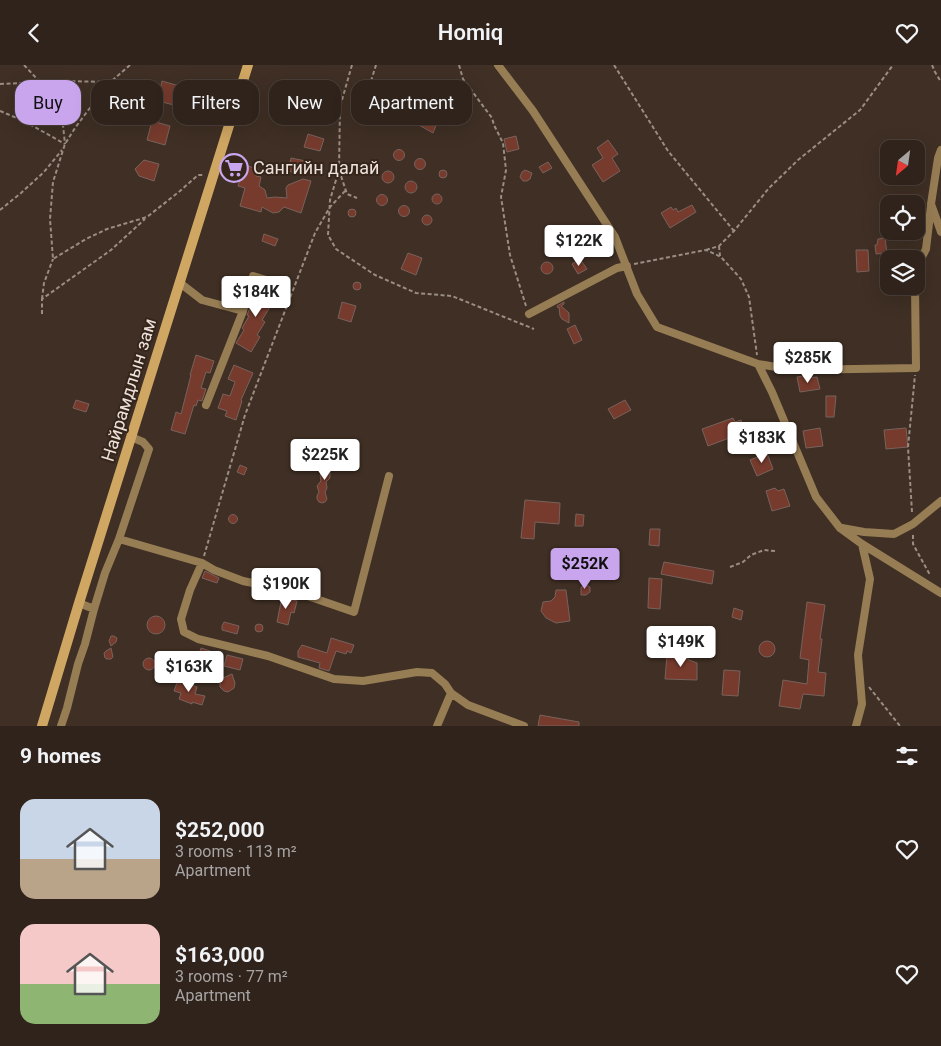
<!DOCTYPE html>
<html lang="en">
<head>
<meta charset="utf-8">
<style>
	body { margin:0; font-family:Roboto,sans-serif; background:#372b24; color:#f1f3f6; height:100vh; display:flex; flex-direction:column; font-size:19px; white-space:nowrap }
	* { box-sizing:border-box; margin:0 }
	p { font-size:16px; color:#a7a4a3 }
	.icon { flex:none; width:28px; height:28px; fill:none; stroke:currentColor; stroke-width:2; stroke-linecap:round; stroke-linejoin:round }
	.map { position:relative; height:661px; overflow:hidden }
	.details { display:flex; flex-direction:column; background:#2f231b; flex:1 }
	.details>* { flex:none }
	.guide { position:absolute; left:15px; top:15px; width:500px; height:45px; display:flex; gap:10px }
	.needle { width:32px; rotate:209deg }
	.fabs { position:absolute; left:880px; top:75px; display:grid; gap:10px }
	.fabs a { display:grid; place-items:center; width:45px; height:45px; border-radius:10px; background:#2f231b; box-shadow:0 5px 20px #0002,0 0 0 1px #4a403a; font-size:25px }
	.price { position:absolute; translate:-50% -42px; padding:0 11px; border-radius:5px; background:#fff; color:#222; font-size:16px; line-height:32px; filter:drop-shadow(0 1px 2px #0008) }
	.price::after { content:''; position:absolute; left:50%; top:30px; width:15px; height:11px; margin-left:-8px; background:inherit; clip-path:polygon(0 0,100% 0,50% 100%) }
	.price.selected { background:#c9a5ee; color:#111 }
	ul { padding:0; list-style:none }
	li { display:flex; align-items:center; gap:15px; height:125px; padding:0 20px }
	li span { display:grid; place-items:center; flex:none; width:140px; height:100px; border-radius:15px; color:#555 }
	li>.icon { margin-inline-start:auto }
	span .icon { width:60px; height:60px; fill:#fffc; stroke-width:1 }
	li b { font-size:21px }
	h2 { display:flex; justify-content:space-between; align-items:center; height:60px; padding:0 20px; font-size:21px }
	.tag { padding:0 18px; border-radius:15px; background:#2f231b; box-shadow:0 5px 20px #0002,0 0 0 1px #4a403a; font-size:18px; line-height:45px }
	.tag.selected { background:#c9a5ee; color:#111 }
	header { display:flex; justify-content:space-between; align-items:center; height:65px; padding:0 20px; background:#2f231b; font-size:22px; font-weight:600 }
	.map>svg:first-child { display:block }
	.building { fill:#763b2d; stroke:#78625c }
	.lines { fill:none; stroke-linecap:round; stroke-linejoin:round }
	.path { stroke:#9a8d84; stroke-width:2; stroke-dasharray:4 2.5; stroke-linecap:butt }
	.street { stroke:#977d54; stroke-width:8 }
	.secondary { stroke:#d0a762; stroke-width:10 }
	.labels { text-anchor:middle; stroke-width:4; stroke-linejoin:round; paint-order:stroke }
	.poi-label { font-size:18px; fill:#ede2db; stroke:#35251a; text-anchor:start }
	.street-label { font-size:18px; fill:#ede2db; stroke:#35251a }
</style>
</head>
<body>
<header><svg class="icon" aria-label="back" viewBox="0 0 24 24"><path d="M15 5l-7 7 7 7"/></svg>Homiq<svg class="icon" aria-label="heart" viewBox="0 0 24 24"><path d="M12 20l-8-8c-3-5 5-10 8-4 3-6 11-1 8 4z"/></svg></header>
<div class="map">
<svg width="941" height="661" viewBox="0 0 941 661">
	<rect width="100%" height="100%" fill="#3f2f24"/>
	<path class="building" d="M162 16 183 22 178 41 150 34 149 36 137 33 140 24 159 29Z
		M355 25 373 27H390L389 44 373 43V42L359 41Z
		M424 51 437 58 433 68 419 60Z
		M152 56 170 61 165 80 147 75Z
		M308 69 324 74 320 86 304 82Z
		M516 71 519 84 507 87 504 74Z
		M608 75 618 89 612 93 620 106 603 117 592 100 603 93 597 83Z
		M393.5 90a5.5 5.5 0 1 1 11 0a5.5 5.5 0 1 1-11 0Z
		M291 93 306 96 303 110 288 106Z
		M414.5 99a5.5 5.5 0 1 1 11 0a5.5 5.5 0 1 1-11 0Z
		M144 95 159 99 154 116 139 111 135 104Z
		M548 97 552 103 543 108 539 102Z
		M244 100 258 104 256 111 261 112 259 121 265 125 267 133 275 132 287 133 286 123 288 120 303 114 311 116 301 148 284 142 279 147 273 148 262 142 261 147 240 141 245 123 238 121Z
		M439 109a4 4 0 1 1 8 0a4 4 0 1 1-8 0Z
		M525 105 532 108 530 114 527 116H523L520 112 522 107Z
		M382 112a6 6 0 1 1 12 0a6 6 0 1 1-12 0Z
		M405 122a6 6 0 1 1 12 0a6 6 0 1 1-12 0Z
		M432 134a5 5 0 1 1 10 0a5 5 0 1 1-10 0Z
		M376.5 135a5.5 5.5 0 1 1 11 0a5.5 5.5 0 1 1-11 0Z
		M692 140 696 147 670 163 661 148 671 142 673 145 676 143 678 147Z
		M398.5 146a5.5 5.5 0 1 1 11 0a5.5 5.5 0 1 1-11 0Z
		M348 148a4 4 0 1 1 8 0a4 4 0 1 1-8 0Z
		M422 155a5 5 0 1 1 10 0a5 5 0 1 1-10 0Z
		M264 169 278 174 275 181 262 176Z
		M885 173 887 188 876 189 875 180H877L878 174Z
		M856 185H868L869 206 857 207Z
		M408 188 422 193 416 210 401 204Z
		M580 194 587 204 578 209 572 199Z
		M541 203a6 6 0 1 1 12 0a6 6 0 1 1-12 0Z
		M353 221a4 4 0 1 1 8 0a4 4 0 1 1-8 0Z
		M259 219 275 224 266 239 270 242 262 255 265 257 257 270 260 272 251 287 236 278 244 265 242 263 249 251 247 250 253 236H252L254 227Z
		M342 237 356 241 351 257 338 253Z
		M564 237V239L561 241 569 248V258L562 254 560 251 559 242 558 243 557 241Z
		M575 260 582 275 574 279 567 264Z
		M782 285a6 6 0 1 1 12 0a6 6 0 1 1-12 0Z
		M196 290 214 296 210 308 206 307 201 323 206 324 202 336 198 335 196 341 194 340 185 369 171 365 176 347 181 349 191 310H190Z
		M234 300 253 308 241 335 242 336 236 355 225 351 227 346 218 343 223 329 230 331 235 317 228 314Z
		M803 311 806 313 817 312 820 324 800 327 797 312Z
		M826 331H836L834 352H826Z
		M76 335 89 339 86 347 73 343Z
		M625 335 631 345 614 354 608 344Z
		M733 353 735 357 741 355 745 367 708 381 702 364Z
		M820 363 823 381 806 383 803 366Z
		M906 363 908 382 886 384 884 365Z
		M767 388 773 404 757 411 750 395Z
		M328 395 333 396 334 401 330 407V413L326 417 327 423 325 427 327 434 325 437 322 438 319 437 317 434V431L319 427 317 421 321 416 320 410 324 405V398Z
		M240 400 247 403 244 410 237 407Z
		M775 423 778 426 784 424 790 441 772 446 766 426Z
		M525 435 560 438 559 459 535 457 534 474 521 473Z
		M576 449 584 450 583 461H575Z
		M228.5 454a4.5 4.5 0 1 1 9 0a4.5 4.5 0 1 1-9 0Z
		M650 464H660L659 481 649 480Z
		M664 497 714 506 712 519 661 509Z
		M205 506 219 513 217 518 202 513Z
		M649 513 662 514 660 544 648 543Z
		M586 520 590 522V527L586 530H581V522Z
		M556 525H566L570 556 556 558 546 553 541 546 543 537 551 536 555 532Z
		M282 532 297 536 294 548 291 547 288 560 277 557Z
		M807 537 825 540 820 574H822L818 607 826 608 824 631 803 629 800 644 779 641 783 615 807 619 809 595 800 593Z
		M734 543 743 546 741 555 732 552Z
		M147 560a9 9 0 1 1 18 0a9 9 0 1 1-18 0Z
		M224 557 239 561 237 569 222 565V561Z
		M255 563a4 4 0 1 1 8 0a4 4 0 1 1-8 0Z
		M111 571H114L117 573 116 577 111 581 109 576Z
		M331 573 354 580 351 588 347 586 346 589 336 586 329 606 319 603 320 598 298 592V586L302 580 327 588Z
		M759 584a8 8 0 1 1 16 0a8 8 0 1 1-16 0Z
		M111 583 113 592 111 594H107L105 593 104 588 106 586Z
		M201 583 210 586 205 603 196 600Z
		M227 590 243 594 240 605 224 601Z
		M667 590 686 591 689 595 697 598V615L665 614Z
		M143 599a6 6 0 1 1 12 0a6 6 0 1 1-12 0Z
		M724 605 740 606 738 631 722 630Z
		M232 609 235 618 234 623 228 627 224 626 220 622V617L223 613Z
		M178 615 197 622 195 629 205 631 202 640 192 637V639L179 634 181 628 174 626Z
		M540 650 579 657V661H538Z"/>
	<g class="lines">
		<path class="path" d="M24 0 38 15 62 51 65 79
			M130 0 107 20 75 63 65 79 53 117 50 154 53 194 86 174 107 164 147 152 180 126 198 110H204
			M352 0 340 42 339 105 330 135 328 170 336 184 375 210 416 228 452 231 534 264
			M459 0 463 14 492 53 494 60 503 78 506 105 501 132 510 190 526 241
			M614 0 668 86 734 166
			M932 0 935 7 941 17
			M371 16 376 0
			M0 19 63 16 110 17
			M0 46 24 56 65 79
			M339 105 347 129 357 133
			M0 145 21 128 44 107 62 85
			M719 181 720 191
			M706 185 719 181 734 166 769 123 798 95 860 45 893 0
			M634 199 706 185 721 192 741 214 749 232 757 290
			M42 234 44 218 53 194
			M42 249V234L111 185 145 154
			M912 447 908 382 915 310
			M913 470V479L930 510
			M204 491 245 350 273 277 315 168 330 142 346 125
			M730 502 743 497 751 490 764 485 775 486
			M869 622 900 661"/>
		<path class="street" d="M498 0 533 46 615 172 637 229 657 262 758 299 772 327 816 432 840 463 862 479 941 528
			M941 85 938 93 931 139 941 167
			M916 204 926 184 931 141
			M180 218 202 235 243 246
			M529 249 617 203 627 201
			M758 299 794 305 916 303 915 221
			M206 340 243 246 253 211 273 217
			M842 463 864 467 894 469 913 459 941 436
			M119 474 202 498 214 505 243 516 296 527 354 547 389 411
			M202 498 190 525 181 554 184 567 198 574 268 591 334 614 363 616 417 607 432 608 445 619 451 628 468 640 524 661
			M79 538 94 544 105 508 119 474 149 384 143 377 131 372
			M61 661 67 643 78 599 85 579 94 544
			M437 661 451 628
			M856 661 862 639 858 590 870 514 862 479"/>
		<path class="secondary" d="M42 661 79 538 248 0"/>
	</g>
	<defs>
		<symbol id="supermarket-ring" viewBox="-11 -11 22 22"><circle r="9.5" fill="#35251a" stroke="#c9a5ee" stroke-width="1.5"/><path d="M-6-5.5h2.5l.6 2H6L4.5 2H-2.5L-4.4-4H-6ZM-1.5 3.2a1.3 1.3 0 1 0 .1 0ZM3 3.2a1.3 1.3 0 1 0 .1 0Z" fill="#c9a5ee"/></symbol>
	</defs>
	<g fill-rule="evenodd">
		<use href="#supermarket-ring" x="218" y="87" width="32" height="32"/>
	</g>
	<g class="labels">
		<g class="poi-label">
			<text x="253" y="109">Сангийн далай</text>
		</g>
		<g class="street-label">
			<text transform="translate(129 325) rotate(-73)" y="6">Найрамдлын зам</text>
		</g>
	</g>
</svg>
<div class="fabs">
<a><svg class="needle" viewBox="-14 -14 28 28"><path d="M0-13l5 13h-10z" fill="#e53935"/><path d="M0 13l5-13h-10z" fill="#a7a4a3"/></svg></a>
<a><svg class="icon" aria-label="locate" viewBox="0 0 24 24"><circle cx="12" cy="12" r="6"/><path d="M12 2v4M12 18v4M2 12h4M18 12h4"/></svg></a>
<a><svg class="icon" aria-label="layers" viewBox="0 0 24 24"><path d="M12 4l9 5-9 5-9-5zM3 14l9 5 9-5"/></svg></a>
</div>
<b class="price" style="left:579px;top:202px">$122K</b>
<b class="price" style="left:256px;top:253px">$184K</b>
<b class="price" style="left:808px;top:319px">$285K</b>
<b class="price" style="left:762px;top:399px">$183K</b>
<b class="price" style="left:325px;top:416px">$225K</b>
<b class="price selected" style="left:585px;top:525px">$252K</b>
<b class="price" style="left:286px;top:545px">$190K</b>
<b class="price" style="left:681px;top:603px">$149K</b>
<b class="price" style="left:189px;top:628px">$163K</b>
<div class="guide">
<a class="tag selected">Buy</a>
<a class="tag">Rent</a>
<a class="tag">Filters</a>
<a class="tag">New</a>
<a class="tag">Apartment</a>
</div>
</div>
<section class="details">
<h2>9 homes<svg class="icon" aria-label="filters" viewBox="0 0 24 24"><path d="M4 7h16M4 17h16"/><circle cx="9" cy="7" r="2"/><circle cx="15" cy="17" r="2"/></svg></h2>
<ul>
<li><span style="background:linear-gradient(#c9d6e8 60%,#b9a48a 0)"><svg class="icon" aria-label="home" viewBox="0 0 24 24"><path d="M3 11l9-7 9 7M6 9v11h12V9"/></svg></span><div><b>$252,000</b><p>3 rooms · 113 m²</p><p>Apartment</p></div><svg class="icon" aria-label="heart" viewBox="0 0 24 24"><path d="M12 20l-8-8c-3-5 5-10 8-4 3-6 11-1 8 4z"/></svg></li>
<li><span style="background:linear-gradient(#f6c9c9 60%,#8fb573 0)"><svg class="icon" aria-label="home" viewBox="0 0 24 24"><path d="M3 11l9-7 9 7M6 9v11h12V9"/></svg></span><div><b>$163,000</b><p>3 rooms · 77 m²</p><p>Apartment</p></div><svg class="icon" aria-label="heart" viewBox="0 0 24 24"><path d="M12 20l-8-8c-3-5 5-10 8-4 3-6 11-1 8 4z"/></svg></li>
</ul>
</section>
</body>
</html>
